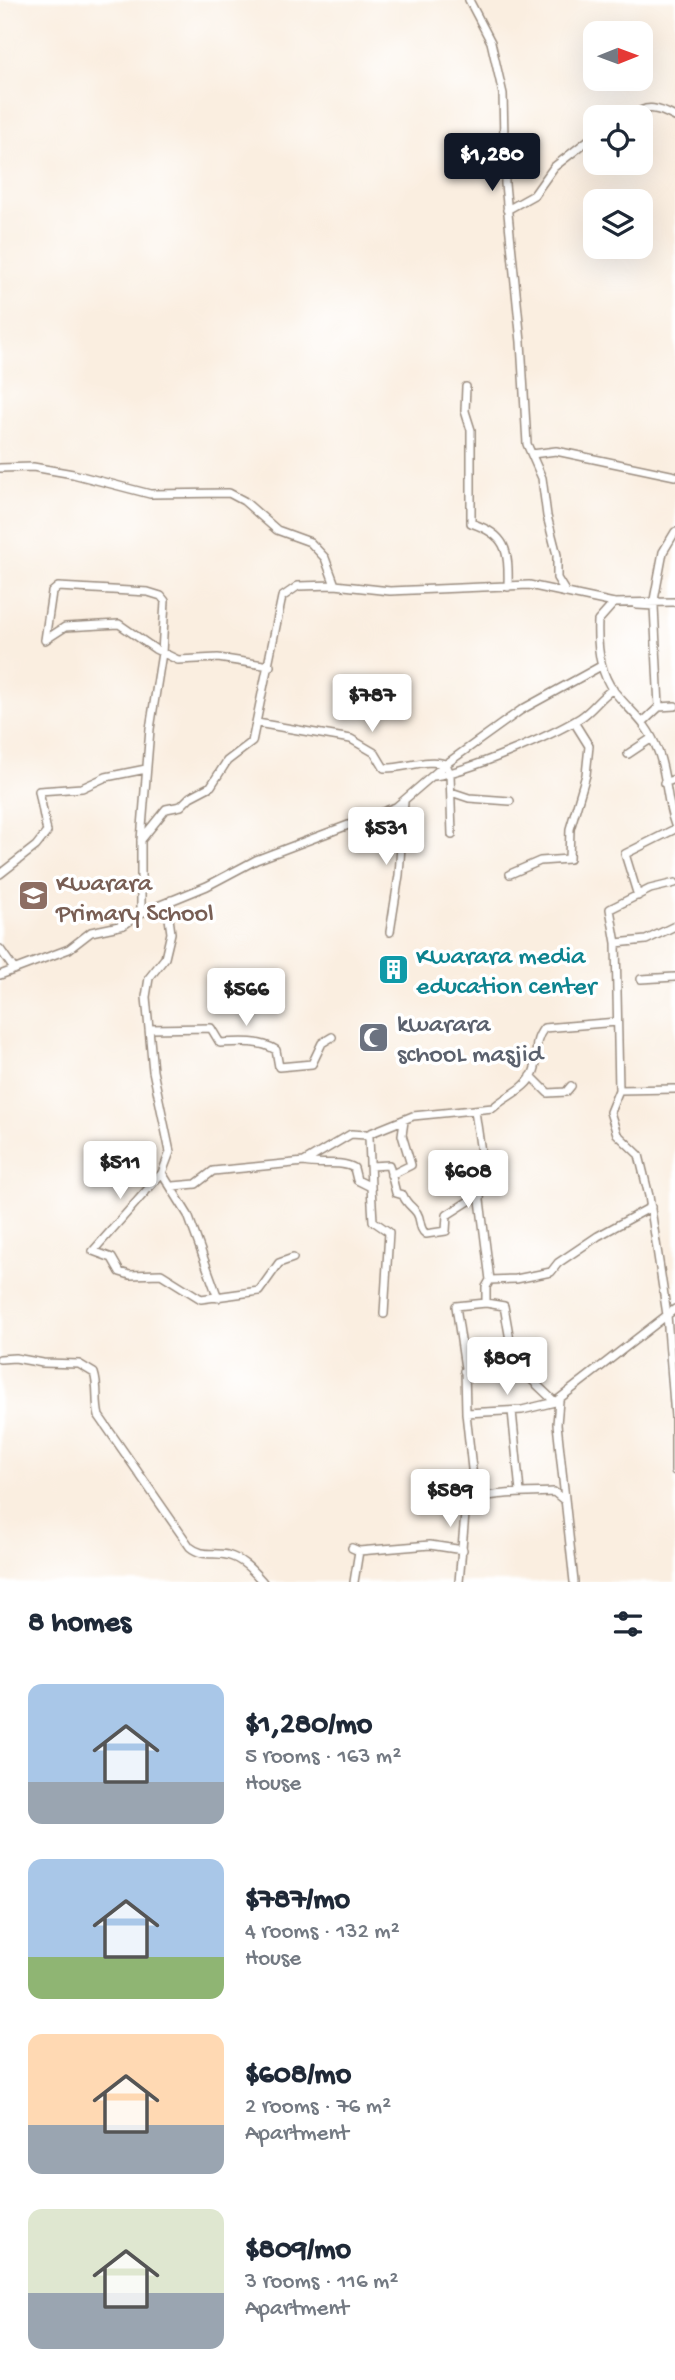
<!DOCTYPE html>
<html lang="en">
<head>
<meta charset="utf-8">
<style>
	body { margin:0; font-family:"Gochi Hand",sans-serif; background:#f6f6f7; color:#1f2937; height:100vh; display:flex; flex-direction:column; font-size:26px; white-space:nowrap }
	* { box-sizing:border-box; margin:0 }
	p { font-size:23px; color:#747a83 }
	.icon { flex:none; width:38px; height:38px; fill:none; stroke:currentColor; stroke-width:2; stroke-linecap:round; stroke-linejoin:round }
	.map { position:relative; height:1582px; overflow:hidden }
	.sheet { display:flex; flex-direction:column; background:#fff; flex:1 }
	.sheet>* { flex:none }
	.needle { width:46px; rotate:89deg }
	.fabs { position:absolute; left:583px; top:21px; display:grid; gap:14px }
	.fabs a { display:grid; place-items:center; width:70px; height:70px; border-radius:14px; background:#fff; box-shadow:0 7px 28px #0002; font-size:35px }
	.price { position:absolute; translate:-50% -60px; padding:0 16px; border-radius:7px; background:#fff; color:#222; font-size:23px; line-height:46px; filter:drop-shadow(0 2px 4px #0008) }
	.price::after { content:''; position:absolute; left:50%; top:42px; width:21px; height:16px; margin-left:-10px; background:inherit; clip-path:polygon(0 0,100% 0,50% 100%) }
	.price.current { background:#111827; color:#fff }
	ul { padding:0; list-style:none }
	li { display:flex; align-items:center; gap:21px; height:175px; padding:0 28px }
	li span { display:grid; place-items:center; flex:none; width:196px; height:140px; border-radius:14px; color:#555 }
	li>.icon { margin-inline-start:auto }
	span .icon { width:84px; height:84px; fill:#fffc; stroke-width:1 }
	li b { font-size:30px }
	h2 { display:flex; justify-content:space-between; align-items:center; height:84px; padding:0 28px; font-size:30px }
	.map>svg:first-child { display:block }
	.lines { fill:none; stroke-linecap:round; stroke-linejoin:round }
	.minor-casing { stroke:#9a8c7f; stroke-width:10 }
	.minor { stroke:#fff; stroke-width:7 }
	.labels { text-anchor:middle; stroke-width:7; stroke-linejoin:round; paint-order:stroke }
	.education-label { font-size:26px; fill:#785e54; stroke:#fff; text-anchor:start }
	.culture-label { font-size:26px; fill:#0d838f; stroke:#fff; text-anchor:start }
	.worship-label { font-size:26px; fill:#5b616d; stroke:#fff; text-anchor:start }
</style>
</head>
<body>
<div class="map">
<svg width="675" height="1582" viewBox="0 0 675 1582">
	<rect width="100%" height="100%" fill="#fff"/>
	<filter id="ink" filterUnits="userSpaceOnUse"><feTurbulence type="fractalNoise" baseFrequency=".0143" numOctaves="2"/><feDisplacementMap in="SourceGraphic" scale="14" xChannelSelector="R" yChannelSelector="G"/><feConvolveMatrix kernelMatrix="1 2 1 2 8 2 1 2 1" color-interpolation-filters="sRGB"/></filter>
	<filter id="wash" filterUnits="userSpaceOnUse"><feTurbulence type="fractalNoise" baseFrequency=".00686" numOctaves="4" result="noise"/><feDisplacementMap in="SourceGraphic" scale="28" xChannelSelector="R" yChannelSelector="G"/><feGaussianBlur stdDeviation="1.57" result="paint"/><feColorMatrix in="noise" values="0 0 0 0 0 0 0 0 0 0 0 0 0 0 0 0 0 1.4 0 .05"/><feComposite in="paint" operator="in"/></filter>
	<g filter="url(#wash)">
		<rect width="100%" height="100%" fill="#faeee0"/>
	</g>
	<g filter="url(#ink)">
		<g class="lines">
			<defs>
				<path id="minor" d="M469 0 491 42 503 94 505 184 521 342 527 444 542 478 547 516 557 555V578L565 591
					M633 117C646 103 660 109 675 117
					M507 210 534 195 554 167 595 135
					M466 387 465 411 471 430V523C506 535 509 548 508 587
					M532 454 556 451 675 476
					M0 468 33 467 73 474 150 494 229 493 244 501 277 530 310 542 325 558 335 585
					M654 600 663 552 675 532
					M614 603 598 621C597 644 599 671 613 690 632 714 646 720 658 751 667 774 666 801 675 825
					M637 605 654 606V600L657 601
					M654 606 659 707
					M45 640 52 592 58 587 148 592 161 596 165 601 162 653 150 729 141 840V913
					M45 640 65 627 119 624 155 649 178 660 218 658 270 666
					M644 721 659 707 675 706
					M257 723 351 739 375 753 384 768C405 769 425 758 446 764L450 774 452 835
					M628 754 652 738
					M434 776C467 772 551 736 580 718 593 710 600 697 613 689
					M664 783 675 779
					M451 792 469 798 510 801
					M141 840 166 809 181 806 190 797 211 786 227 761 252 742 282 597 298 586 335 585 390 591 529 585 614 603 675 602
					M0 874 36 846 47 832 39 791 82 788 106 777 146 769
					M510 874 540 861 569 859 570 829 586 775 589 746 574 722
					M675 883 650 889 610 909 616 943 619 1090 610 1112 617 1134 639 1155 649 1196 667 1315 675 1417V1471
					M638 896 625 854 675 829
					M171 900 168 911 171 933 165 958 149 978 146 997 153 1071 170 1152 162 1173 93 1251 112 1258 120 1272 130 1275 161 1274 201 1299 259 1291 279 1263 293 1258
					M390 932 399 875 404 802
					M616 943 646 940 675 926
					M0 949 14 969
					M0 975 69 949 91 932 124 925 141 913 207 886 256 860 396 807 446 764 521 710 601 666
					M641 979 675 977
					M149 1029 211 1028 220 1043C238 1042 260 1040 276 1050L279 1067 312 1064 322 1043 332 1037
					M531 1076 548 1093 566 1092 571 1086
					M619 1090 675 1089
					M475 1111 482 1159 480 1200 490 1280 486 1287V1303
					M365 1134 369 1137 371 1187
					M304 1162C320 1166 341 1160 354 1168L357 1180 371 1187 373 1221 389 1232 384 1314
					M370 1166 389 1165 396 1193 403 1195C406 1204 412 1206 417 1213 422 1221 418 1228 426 1234L446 1231 447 1215 480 1194
					M162 1173 188 1215 218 1298
					M391 1175 411 1165 402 1135 404 1121
					M173 1186 196 1184 213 1171 304 1162 351 1134 366 1135 413 1116 493 1108C506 1095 527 1090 534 1071 540 1055 531 1045 544 1028L617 1022
					M490 1280 516 1279 551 1272 558 1263 598 1236 651 1207
					M0 1359 15 1358 43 1363 79 1364 94 1373C99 1388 95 1401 99 1416L190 1547C202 1557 213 1552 227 1555 243 1559 253 1571 263 1582
					M464 1371 514 1363
					M559 1401 557 1424 574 1582
					M512 1411 520 1492
					M466 1413 522 1410 555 1402
					M475 1497 466 1413 465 1368 456 1306 486 1303 504 1306 514 1363 555 1402 675 1309
					M352 1548 359 1551 430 1545 463 1550
					M354 1582 359 1551
					M459 1582 466 1503C482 1492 533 1493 554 1492L565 1501"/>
			</defs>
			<use href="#minor" class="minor-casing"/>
			<use href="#minor" class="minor"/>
		</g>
	</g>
	<defs>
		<symbol id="school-square" viewBox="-11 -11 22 22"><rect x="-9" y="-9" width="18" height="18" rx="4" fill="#8d6e63" stroke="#fff"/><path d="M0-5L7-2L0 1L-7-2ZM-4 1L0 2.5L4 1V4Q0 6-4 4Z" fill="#fff"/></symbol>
		<symbol id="building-square" viewBox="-11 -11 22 22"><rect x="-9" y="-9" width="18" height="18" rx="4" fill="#0f9aa8" stroke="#fff"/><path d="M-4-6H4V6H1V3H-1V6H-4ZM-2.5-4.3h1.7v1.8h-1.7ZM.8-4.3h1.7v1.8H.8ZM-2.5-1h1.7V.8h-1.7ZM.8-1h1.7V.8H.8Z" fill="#fff"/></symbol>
		<symbol id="mosque-square" viewBox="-11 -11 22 22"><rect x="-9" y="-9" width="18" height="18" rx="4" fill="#6b7280" stroke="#fff"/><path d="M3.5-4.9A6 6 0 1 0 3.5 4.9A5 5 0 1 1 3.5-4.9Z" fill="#fff"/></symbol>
	</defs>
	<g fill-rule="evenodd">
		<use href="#school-square" x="16" y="878" width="35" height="35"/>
		<use href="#building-square" x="376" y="952" width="35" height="35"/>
		<use href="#mosque-square" x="356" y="1020" width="35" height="35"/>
	</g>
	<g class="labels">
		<g class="education-label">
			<text x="56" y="890">Kwarara<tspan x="56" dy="30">Primary School</tspan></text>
		</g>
		<g class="culture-label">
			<text x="416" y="963">Kwarara media<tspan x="416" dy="30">education center</tspan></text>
		</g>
		<g class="worship-label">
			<text x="397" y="1031">kwarara<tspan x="397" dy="30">schooL masjid</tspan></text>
		</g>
	</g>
</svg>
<div class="fabs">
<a><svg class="needle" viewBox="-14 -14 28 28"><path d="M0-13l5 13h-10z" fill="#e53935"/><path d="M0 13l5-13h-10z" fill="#747a83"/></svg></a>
<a><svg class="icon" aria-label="locate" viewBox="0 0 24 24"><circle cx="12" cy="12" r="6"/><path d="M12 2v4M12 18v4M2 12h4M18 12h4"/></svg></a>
<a><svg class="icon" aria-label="layers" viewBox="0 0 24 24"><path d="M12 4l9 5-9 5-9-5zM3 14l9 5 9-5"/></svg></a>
</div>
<b class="price current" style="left:492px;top:193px">$1,280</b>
<b class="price" style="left:372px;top:734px">$787</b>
<b class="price" style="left:386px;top:867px">$531</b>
<b class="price" style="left:246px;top:1028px">$566</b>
<b class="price" style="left:120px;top:1201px">$511</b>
<b class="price" style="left:468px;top:1210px">$608</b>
<b class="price" style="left:507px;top:1397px">$809</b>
<b class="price" style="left:450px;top:1529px">$589</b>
</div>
<section class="sheet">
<h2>8 homes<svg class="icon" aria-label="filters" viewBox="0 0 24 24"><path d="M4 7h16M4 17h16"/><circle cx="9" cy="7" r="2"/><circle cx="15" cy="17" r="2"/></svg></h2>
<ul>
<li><span style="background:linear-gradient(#a9c7e8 70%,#9aa5b1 0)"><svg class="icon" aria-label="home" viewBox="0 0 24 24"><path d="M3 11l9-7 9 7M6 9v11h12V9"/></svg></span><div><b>$1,280/mo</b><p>5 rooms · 163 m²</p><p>House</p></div></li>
<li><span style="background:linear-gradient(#a9c7e8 70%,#8fb573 0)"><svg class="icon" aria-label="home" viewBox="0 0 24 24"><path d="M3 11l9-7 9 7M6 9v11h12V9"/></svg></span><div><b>$787/mo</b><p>4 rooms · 132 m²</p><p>House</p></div></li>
<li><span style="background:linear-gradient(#ffd9b3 65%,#9aa5b1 0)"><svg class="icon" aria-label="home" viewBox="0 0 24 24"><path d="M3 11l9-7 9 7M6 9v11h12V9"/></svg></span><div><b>$608/mo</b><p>2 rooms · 76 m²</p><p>Apartment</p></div></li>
<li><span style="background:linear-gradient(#dfe7d0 60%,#9aa5b1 0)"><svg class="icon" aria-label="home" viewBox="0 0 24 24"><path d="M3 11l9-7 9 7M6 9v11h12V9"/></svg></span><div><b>$809/mo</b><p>3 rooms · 116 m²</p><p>Apartment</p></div></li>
</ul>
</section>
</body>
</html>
